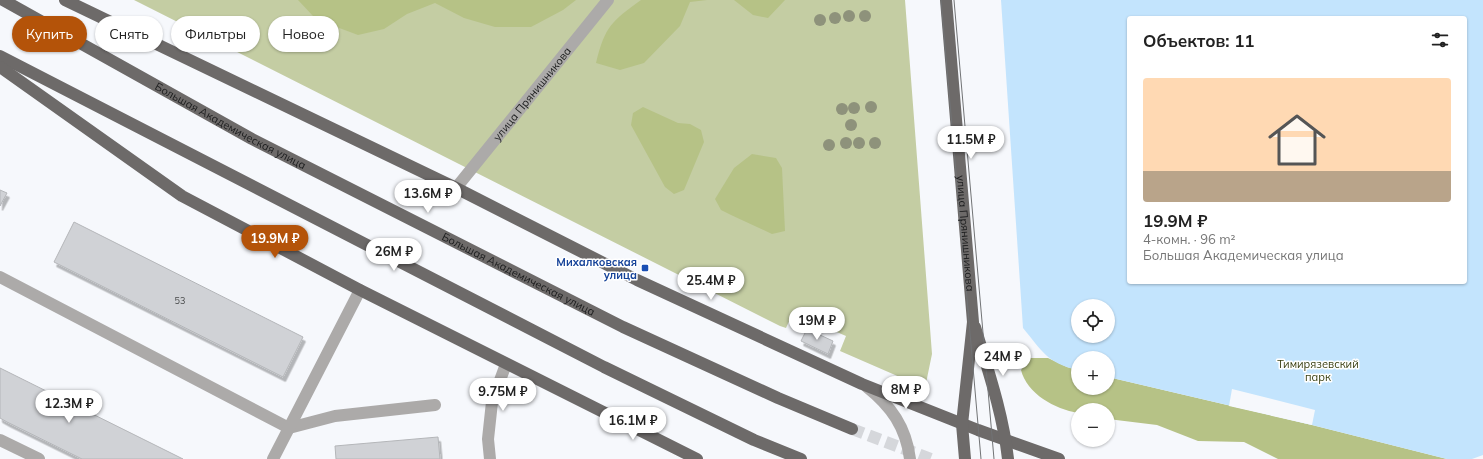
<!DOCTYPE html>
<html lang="ru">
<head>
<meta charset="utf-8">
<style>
	body { margin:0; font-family:Mulish,sans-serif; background:#f6f6f6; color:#222; height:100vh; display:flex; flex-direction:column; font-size:15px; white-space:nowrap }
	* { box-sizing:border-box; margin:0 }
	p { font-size:13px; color:#767676 }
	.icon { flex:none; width:22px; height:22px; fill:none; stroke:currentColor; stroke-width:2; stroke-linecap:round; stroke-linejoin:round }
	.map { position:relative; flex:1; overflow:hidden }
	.details { position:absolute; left:1127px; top:16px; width:340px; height:268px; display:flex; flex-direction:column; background:#fff; border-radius:4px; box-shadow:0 1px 3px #0004 }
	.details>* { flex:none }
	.banner { position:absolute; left:12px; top:16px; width:380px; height:36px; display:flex; gap:8px }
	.controls { position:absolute; left:1071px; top:299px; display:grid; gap:8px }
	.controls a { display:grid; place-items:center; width:44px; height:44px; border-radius:50%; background:#fff; box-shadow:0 1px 3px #0004; font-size:20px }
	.price { position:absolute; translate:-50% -34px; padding:0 9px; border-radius:14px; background:#fff; color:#222; font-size:13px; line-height:26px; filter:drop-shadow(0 1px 2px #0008) }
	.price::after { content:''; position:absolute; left:50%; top:24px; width:12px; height:9px; margin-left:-6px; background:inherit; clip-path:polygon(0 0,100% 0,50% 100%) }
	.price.on { background:#b45309; color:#fff }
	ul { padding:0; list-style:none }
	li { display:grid; align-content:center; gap:8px; height:212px; padding:0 16px }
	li+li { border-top:1px solid #e0e0e0 }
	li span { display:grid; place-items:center; height:124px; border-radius:4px; color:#555 }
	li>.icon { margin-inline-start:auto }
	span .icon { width:72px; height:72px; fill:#fffc; stroke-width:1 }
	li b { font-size:17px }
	h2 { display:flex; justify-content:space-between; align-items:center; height:48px; padding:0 16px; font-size:17px }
	.pill { padding:0 14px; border-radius:18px; background:#fff; box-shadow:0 1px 3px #0004; font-size:14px; line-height:36px }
	.pill.on { background:#b45309; color:#fff }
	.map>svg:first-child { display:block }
	.green { fill:#c4cda3 }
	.forest { fill:#b6c286 }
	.water { fill:#c3e4fd; fill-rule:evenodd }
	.pier { fill:#f6f8fc }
	.building { fill:#d0d2d6; stroke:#b4b6b9; filter:url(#shadow) }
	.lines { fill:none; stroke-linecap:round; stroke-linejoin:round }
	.major-tunnel { stroke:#d5d7db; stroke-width:12; stroke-dasharray:12 6; stroke-linecap:butt }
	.minor { stroke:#acaaa9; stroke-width:12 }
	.major { stroke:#6d6a69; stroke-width:12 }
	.tram { stroke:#717375; stroke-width:1 }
	.tree { fill:#8e927b }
	.transit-dot { fill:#1a4fb4; stroke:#fff; stroke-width:1.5 }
	.labels { text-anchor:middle; stroke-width:3; stroke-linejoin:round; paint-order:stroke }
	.number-label { font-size:9px; fill:#484a4b }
	.street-label { font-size:11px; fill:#1b1c1d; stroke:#fff }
	.transit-label { font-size:11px; font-weight:bold; fill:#164399; stroke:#fff; text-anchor:end }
	.park-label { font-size:11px; fill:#383f12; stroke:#fff }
</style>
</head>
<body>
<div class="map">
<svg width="1483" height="459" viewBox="0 0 1483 459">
	<defs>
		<filter id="shadow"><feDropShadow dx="2.5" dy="4.5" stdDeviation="0" flood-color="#0004"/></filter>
	</defs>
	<rect width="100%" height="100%" fill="#f6f8fc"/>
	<path class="green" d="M134 0H905L932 354 925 388 840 351 846 336 809 320 790 319 786 328 780 326Z"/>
	<path class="forest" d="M298 0H576L563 10 531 27H495L464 18 435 3 407 14 384 29 358 35 334 26 313 16Z
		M641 0H707L690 2 680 26 644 63 620 70 596 63C605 26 612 21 641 0Z
		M734 0H785L768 18 753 15Z
		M643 107 678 123 690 124 701 130 704 142 684 190 674 194 665 187 631 125 633 113Z
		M752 154 776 158 782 168 785 231 772 234 731 215 721 210 715 199 734 168Z
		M1030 358H1048L1067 367 1078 370V388H1108V377L1312 425 1447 459H1278L1244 442 1198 441 1157 425 1108 419V410H1078V413C1055 409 1027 394 1021 370Z"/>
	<path class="water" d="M1001 0H1483V455L1472 459H1447L1312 425 1108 377V358H1078V370C1047 363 1042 351 1023 328ZM1129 18H1465V282H1129ZM1078 306H1108V336H1078Z"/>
	<path class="pier" d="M1232 389 1315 410 1312 425 1229 406Z"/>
	<path class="building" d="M0 190 7 193 0 206Z
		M74 222 303 337 283 377 54 262Z
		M807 329 833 341 828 354 801 341Z
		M0 368 183 459H82L7 422 0 418Z
		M438 437 440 459H336L335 446Z"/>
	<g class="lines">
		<path class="major-tunnel" d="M852 429 931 459"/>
		<g class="minor">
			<path id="s1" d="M456 188 608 0"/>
			<path d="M0 277 289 428 335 416 435 405"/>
			<path d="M867 387C891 406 906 427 910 459"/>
			<path d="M0 440 39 459"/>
			<path d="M273 459 360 290"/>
			<path d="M490 459 488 439 492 402 506 364"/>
		</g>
		<g class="major">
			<path id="s2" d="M3 0 252 139 623 327 778 398 852 429"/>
			<path d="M65 0 456 188 637 280 862 384 978 430 1059 459"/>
			<path id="s3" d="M946 0 973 322 962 424 965 459"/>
			<path d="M0 56 604 367 754 440 801 459"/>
			<path d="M0 67 182 196 360 290 697 459"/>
			<path d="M975 327C988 370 1003 414 1008 459"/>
		</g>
		<path class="tram" d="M941 0 981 459
			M954 0 994 459"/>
	</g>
	<g class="tree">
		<circle cx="849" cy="16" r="6"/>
		<circle cx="865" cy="16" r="6"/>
		<circle cx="835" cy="18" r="6"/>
		<circle cx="820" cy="20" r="6"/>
		<circle cx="871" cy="107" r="6"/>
		<circle cx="854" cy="108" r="6"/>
		<circle cx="842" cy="109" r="6"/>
		<circle cx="851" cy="125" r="6"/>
		<circle cx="846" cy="143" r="6"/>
		<circle cx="859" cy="143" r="6"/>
		<circle cx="875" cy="143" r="6"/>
		<circle cx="829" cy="145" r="6"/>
	</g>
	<rect class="transit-dot" x="641" y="264" width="8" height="8" rx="2"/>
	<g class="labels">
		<g class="number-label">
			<text x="180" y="304">53</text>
		</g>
		<g class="street-label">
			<text dy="4" stroke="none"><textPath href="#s1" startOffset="121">улица Прянишникова</textPath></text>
			<text dy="4" stroke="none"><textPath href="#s2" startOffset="260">Большая Академическая улица</textPath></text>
			<text dy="4" stroke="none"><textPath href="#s3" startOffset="234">улица Прянишникова</textPath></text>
			<text dy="4" stroke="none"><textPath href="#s2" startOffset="584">Большая Академическая улица</textPath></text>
		</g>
		<g class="transit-label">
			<text x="637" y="266">Михалковская<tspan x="637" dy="13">улица</tspan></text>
		</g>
		<g class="park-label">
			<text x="1318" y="368">Тимирязевский<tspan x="1318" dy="13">парк</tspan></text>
		</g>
	</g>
</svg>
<div class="controls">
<a><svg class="icon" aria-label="locate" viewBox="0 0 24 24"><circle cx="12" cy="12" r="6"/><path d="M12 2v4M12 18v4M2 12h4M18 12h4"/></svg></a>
<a>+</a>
<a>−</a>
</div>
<b class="price" style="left:971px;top:160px">11.5M ₽</b>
<b class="price" style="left:428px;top:214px">13.6M ₽</b>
<b class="price on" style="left:275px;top:259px">19.9M ₽</b>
<b class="price" style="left:394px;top:272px">26M ₽</b>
<b class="price" style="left:711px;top:301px">25.4M ₽</b>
<b class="price" style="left:817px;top:341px">19M ₽</b>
<b class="price" style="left:1003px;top:377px">24M ₽</b>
<b class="price" style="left:906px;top:410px">8M ₽</b>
<b class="price" style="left:503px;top:412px">9.75M ₽</b>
<b class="price" style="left:69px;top:424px">12.3M ₽</b>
<b class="price" style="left:633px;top:441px">16.1M ₽</b>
<div class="banner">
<a class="pill on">Купить</a>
<a class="pill">Снять</a>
<a class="pill">Фильтры</a>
<a class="pill">Новое</a>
</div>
<section class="details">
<h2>Объектов: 11<svg class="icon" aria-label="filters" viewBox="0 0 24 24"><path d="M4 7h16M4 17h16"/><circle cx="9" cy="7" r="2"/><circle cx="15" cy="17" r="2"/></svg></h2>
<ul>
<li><span style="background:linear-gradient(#ffd9b3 75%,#b9a48a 0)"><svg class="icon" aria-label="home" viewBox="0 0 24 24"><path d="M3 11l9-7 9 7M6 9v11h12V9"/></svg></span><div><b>19.9M ₽</b><p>4-комн. · 96 m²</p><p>Большая Академическая улица</p></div></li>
</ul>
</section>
</div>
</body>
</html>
